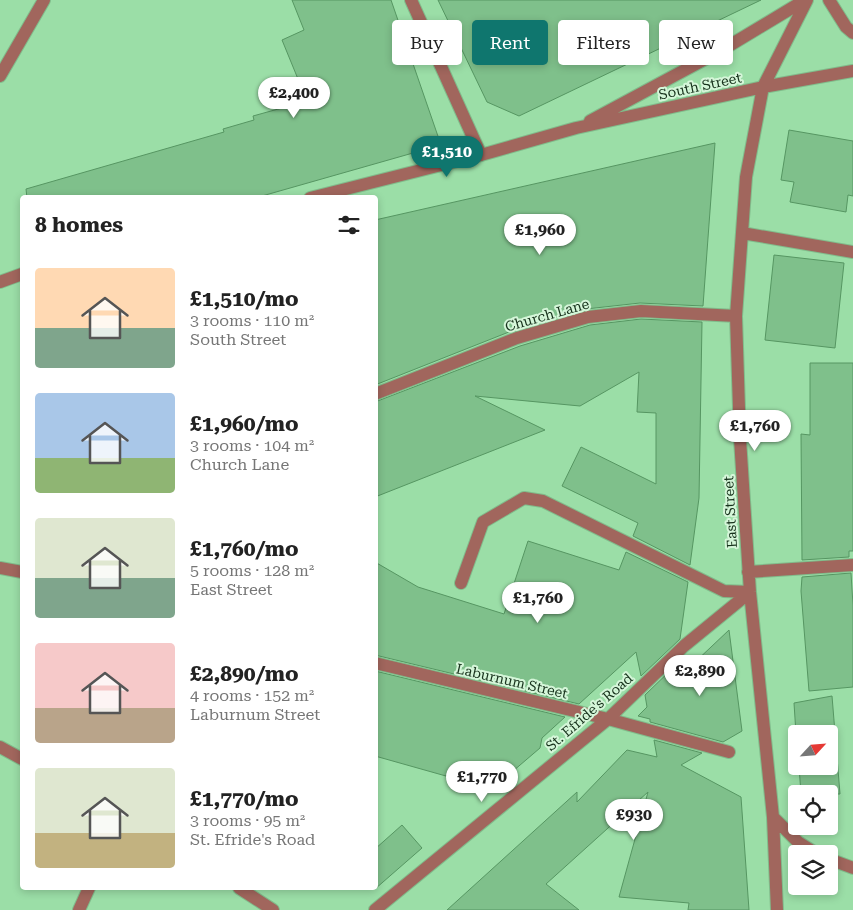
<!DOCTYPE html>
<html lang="en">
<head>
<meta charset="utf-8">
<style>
	body { margin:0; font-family:"Roboto Serif",serif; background:#f6f6f6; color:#222; height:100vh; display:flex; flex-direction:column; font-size:19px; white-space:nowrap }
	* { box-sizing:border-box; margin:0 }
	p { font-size:16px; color:#767676 }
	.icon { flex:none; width:28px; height:28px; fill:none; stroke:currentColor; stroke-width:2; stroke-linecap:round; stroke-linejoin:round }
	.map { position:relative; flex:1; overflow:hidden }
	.panel { position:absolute; left:20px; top:195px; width:358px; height:695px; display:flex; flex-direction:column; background:#fff; border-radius:5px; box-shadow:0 2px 8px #0003 }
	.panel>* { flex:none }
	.hud { position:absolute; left:392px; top:20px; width:385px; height:45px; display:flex; gap:10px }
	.needle { width:32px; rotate:64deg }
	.fabs { position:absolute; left:788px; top:725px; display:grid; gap:10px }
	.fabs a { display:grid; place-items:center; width:50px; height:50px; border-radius:5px; background:#fff; box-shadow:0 2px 8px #0003; font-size:25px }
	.price { position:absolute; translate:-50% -42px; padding:0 11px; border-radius:18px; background:#fff; color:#222; font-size:16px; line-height:32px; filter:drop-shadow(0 1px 2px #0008) }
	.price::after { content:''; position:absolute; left:50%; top:30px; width:15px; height:11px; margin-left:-8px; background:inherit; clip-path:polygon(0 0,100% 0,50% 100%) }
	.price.active { background:#0f766e; color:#fff }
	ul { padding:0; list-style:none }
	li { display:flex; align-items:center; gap:15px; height:125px; padding:0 15px }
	li span { display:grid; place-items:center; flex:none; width:140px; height:100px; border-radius:5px; color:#555 }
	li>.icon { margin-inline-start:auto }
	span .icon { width:60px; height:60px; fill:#fffc; stroke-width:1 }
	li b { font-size:21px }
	h2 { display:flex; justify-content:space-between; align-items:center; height:60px; padding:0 15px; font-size:21px }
	.chip { padding:0 18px; border-radius:5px; background:#fff; box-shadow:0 2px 8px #0003; font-size:18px; line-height:45px }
	.chip.active { background:#0f766e; color:#fff }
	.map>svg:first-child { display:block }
	.building { fill:#7fc08b; stroke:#569662 }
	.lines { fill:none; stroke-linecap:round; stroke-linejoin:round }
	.minor-casing { stroke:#81bc8b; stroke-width:14 }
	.minor { stroke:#a1665d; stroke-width:12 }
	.labels { text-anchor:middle; stroke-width:4; stroke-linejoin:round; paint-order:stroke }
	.street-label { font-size:14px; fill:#17321c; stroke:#d5f6d9 }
</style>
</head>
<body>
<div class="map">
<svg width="853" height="910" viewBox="0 0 853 910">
	<rect width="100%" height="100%" fill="#9bdea7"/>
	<path class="building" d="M292 0H391L441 145 255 198H27L26 189 224 132 223 129 254 120 253 116 307 101 282 40 304 30Z
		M438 0H761L519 116 487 102Z
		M789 130 853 141V196L848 195 846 212 790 202 794 182 781 180Z
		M715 143 703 306 640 303 586 309 514 330 375 385V220Z
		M774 255 844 263 835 348 765 340Z
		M641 319 702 322 699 498 690 565 633 536 638 523 562 486 581 447 656 484V413L637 412 639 372 580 406 475 396 545 430 375 497V402L520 346 590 325Z
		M810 363H853V551H849V557L802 560 801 434 810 435Z
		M528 541 619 570 626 552 688 582 680 639 641 676 636 652 579 704 375 655V562L418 587 504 614Z
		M851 573 853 605V687L809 691 801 591 802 577Z
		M729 630 742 731 723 742 650 722V719L638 716 647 707 645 695 677 664 675 681Z
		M375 671 565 717 542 738 540 748 492 789 375 756Z
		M832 696 840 794H801L799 766H829V734H796L794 703Z
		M654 740 702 753 681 765 741 797 749 910H688L689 903 619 897 648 792 546 884 579 910H447L577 792V802L627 750 657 757Z
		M402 825 422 848 375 889V849Z"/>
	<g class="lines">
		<defs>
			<path id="minor" d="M411 0 481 155
				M829 0 846 27 853 33
				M0 76 44 0
				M590 121 722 50 805 0
				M310 198 481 155 576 128 763 87 853 71
				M742 233 853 252
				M0 282 22 274
				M375 394 517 338 588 317 641 311 736 316
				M0 568 22 572
				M748 572 853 565
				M461 583 483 522 524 498 543 501 724 591 750 592
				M375 663 608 719 729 752
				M0 747 22 759
				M773 817 798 842 817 854
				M829 859 853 868
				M239 888 273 910
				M79 910 89 888
				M375 910 608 719 684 646 750 592
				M777 910 773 817 750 592 740 439 736 316 746 177 763 87 807 0"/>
		</defs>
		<use href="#minor" class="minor-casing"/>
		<use href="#minor" class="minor"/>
	</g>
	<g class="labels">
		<g class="street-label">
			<text transform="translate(700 86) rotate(-12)" y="5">South Street</text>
			<text transform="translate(547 315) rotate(-16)" y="5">Church Lane</text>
			<text transform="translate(730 512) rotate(-93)" y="5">East Street</text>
			<text transform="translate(512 681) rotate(13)" y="5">Laburnum Street</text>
			<text transform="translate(589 712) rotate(-41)" y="5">St. Efride's Road</text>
		</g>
	</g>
</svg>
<div class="fabs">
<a><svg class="needle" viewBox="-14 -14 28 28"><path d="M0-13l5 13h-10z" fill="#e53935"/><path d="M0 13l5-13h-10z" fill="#767676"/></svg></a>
<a><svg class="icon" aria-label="locate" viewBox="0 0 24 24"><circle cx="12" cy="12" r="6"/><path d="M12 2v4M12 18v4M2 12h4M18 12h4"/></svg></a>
<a><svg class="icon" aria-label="layers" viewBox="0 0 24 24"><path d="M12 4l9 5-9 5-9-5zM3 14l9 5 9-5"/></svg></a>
</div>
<b class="price" style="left:294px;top:119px">£2,400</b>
<b class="price active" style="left:447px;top:178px">£1,510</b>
<b class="price" style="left:540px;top:256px">£1,960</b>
<b class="price" style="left:755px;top:452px">£1,760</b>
<b class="price" style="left:538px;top:624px">£1,760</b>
<b class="price" style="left:700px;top:697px">£2,890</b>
<b class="price" style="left:482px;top:803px">£1,770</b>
<b class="price" style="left:634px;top:841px">£930</b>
<div class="hud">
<a class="chip">Buy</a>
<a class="chip active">Rent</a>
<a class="chip">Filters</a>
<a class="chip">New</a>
</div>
<section class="panel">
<h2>8 homes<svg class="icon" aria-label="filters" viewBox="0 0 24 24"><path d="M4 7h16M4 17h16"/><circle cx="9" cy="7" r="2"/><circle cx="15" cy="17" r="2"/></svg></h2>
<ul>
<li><span style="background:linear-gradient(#ffd9b3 60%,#7fa58c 0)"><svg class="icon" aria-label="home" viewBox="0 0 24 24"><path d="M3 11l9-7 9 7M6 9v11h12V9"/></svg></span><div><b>£1,510/mo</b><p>3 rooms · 110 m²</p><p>South Street</p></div></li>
<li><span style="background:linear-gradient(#a9c7e8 65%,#8fb573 0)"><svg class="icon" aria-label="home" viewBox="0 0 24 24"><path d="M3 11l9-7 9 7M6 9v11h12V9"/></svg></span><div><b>£1,960/mo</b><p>3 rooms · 104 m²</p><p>Church Lane</p></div></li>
<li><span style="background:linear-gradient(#dfe7d0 60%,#7fa58c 0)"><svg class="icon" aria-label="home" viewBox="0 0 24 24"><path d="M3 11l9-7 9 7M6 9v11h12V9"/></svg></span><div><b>£1,760/mo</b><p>5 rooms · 128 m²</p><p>East Street</p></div></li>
<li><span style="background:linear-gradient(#f6c9c9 65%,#b9a48a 0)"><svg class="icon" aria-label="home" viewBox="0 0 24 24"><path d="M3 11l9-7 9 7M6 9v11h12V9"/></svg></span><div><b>£2,890/mo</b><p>4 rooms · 152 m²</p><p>Laburnum Street</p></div></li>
<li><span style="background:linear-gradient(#dfe7d0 65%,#c2b280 0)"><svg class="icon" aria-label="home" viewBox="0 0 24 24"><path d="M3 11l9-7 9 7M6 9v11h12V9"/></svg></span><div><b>£1,770/mo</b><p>3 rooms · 95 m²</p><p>St. Efride's Road</p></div></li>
</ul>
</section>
</div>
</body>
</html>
